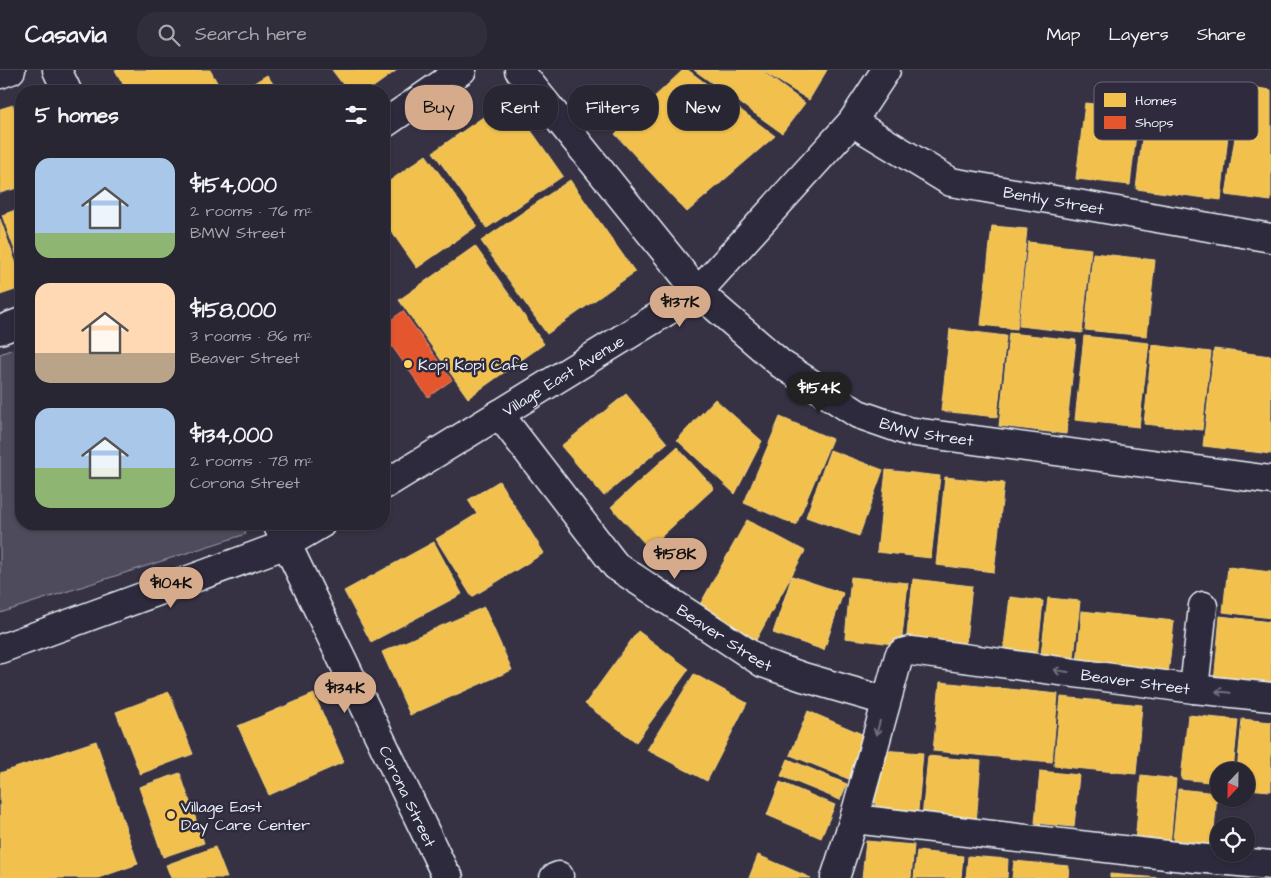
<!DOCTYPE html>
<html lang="en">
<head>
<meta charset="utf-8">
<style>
	body { margin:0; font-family:"Architects Daughter",sans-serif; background:#302e3b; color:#f1f3f6; height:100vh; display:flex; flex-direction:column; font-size:19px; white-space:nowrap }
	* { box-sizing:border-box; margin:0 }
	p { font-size:16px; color:#a5a5ac }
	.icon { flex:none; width:28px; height:28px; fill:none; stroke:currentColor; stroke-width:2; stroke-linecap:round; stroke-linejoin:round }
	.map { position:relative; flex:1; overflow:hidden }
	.side { position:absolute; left:15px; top:15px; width:375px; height:445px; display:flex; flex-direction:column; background:#282633; border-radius:20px; box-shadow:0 1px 4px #0004,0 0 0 1px #44434e }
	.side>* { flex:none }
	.hud { position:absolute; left:405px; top:15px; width:475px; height:45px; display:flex; gap:10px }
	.needle { width:32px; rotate:202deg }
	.buttons { position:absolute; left:1210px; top:692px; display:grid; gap:10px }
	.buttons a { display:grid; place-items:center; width:45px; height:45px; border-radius:50%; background:#282633; box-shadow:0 1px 4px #0004,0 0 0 1px #44434e; font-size:25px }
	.price { position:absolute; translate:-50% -42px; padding:0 11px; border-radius:18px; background:#d6ab8b; color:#111; font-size:16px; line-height:32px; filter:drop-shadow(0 1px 2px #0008) }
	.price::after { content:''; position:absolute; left:50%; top:30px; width:15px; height:11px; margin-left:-8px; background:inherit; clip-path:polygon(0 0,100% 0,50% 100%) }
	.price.selected { background:#222; color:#fff }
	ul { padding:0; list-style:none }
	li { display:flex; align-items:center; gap:15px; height:125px; padding:0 20px }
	li span { display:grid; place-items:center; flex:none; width:140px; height:100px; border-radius:15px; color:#555 }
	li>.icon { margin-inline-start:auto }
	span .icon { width:60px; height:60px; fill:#fffc; stroke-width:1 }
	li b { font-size:21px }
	h2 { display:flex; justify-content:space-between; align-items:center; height:60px; padding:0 20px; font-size:21px }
	.tag { padding:0 18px; border-radius:20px; background:#282633; box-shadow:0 1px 4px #0004,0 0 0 1px #44434e; font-size:18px; line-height:45px }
	.tag.selected { background:#d6ab8b; color:#111 }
	header { display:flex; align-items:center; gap:30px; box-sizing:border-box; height:70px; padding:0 25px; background:#282633; border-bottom:1px solid #44434e }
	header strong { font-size:24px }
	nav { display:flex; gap:28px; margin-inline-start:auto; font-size:18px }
	.search { width:350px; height:45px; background:#302e3b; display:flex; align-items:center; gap:12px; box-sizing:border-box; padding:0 18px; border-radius:20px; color:#a5a5ac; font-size:19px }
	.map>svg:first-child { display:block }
	.garden { fill:#4d4b5c; stroke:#9a9eaa }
	.homes { fill:#f2c14e; stroke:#efcf81 }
	.shops { fill:#e4572e; stroke:#e5856b }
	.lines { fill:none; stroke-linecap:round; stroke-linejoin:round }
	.minor-casing { stroke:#e8f1f8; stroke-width:31 }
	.minor { stroke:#2f2a3d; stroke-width:28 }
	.oneway { stroke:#70707e }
	.poi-dot { fill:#ffd166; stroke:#2f2a3d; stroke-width:2 }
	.labels { text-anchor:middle; stroke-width:5; stroke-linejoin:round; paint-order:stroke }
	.street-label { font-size:16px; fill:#e8f1f8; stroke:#2f2a3d }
	.poi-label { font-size:16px; fill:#e8f1f8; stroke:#2f2a3d; text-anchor:start }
	.key { fill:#2f2a3d; stroke:#666675; stroke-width:1 }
	.key-label { font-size:14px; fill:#e8f1f8 }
</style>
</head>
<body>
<header>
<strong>Casavia</strong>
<div class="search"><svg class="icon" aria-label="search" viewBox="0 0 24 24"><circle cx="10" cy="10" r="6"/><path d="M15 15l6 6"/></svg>Search here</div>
<nav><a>Map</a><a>Layers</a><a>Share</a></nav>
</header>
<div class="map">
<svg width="1271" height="808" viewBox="0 0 1271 808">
	<rect width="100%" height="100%" fill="#363244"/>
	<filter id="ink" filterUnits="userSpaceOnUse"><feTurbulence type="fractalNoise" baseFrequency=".02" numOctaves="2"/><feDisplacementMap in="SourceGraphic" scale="10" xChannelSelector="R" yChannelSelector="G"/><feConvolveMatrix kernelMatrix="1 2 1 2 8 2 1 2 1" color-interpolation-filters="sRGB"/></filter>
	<g filter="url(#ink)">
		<path class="garden" d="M21 276V454H242L246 464 0 543V284Z"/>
		<path class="homes" d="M115 0H210L222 21H127Z
			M332 0H397L368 21H348Z
			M683 0H688L775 66 687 142 615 64Z
			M694 0H760L805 33 782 63Z
			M761 0H827L809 30Z
			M267 5 278 21H241Z
			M1243 16 1271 20V131L1226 125Z
			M1147 27 1231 37 1221 130 1136 119Z
			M509 29 563 106 487 158 433 82Z
			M1085 33 1139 39 1130 115 1076 109Z
			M13 35 21 62V117L0 123V39Z
			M426 85 477 156 417 198 384 151V115Z
			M570 110 635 202 547 264 481 171Z
			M21 138V197L2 145Z
			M0 149 21 207V218L0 225Z
			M992 156 1027 159 1017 259 981 255Z
			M1028 172 1091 179 1082 263 1019 256Z
			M475 176 544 274 468 328 399 230Z
			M1093 183 1155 190 1147 266 1085 260Z
			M950 259 1006 266 997 347 941 341Z
			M1009 263 1076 270 1066 364 999 356Z
			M1084 266 1149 273 1139 357 1075 350Z
			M1152 275 1211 282 1202 360 1144 354Z
			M1214 279 1271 286V384L1203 376Z
			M626 324 667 373 604 426 561 376Z
			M715 329 762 371 735 424 677 370Z
			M780 347 832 369 796 455 744 433Z
			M677 377 714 418 649 478 611 437Z
			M830 380 883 400 859 466 806 447Z
			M886 400 940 406 931 488 877 482Z
			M945 407 1004 413 994 502 936 495Z
			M499 411 544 483 472 527 436 469 477 444 468 430Z
			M747 450 805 481 756 570 698 538Z
			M434 472 462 524 371 572 344 521Z
			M1228 497 1271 502V548L1223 542Z
			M792 506 843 523 824 580 773 563Z
			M851 507 908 513 901 575 845 568Z
			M913 509 972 516 965 579 906 573Z
			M1010 527 1043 531 1037 588 1003 584Z
			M1048 528 1080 531 1073 597 1040 593Z
			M484 537 512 600 410 645 382 582Z
			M1082 541 1174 551 1168 605 1077 594Z
			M1220 546 1271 552V619L1214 613Z
			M638 561 689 599 636 672 585 634Z
			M694 604 747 633 707 711 647 680Z
			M940 612 1058 624 1052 692 933 681Z
			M169 622 193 684 140 704 116 642Z
			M314 624 344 692 269 725 238 656Z
			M1061 627 1142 635 1136 704 1054 696Z
			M808 641 869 667 851 710 790 685Z
			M1188 645 1238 650 1233 701H1219V713L1181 709Z
			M1242 649 1271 652V721L1246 719V701H1237Z
			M96 671 138 794 98 808H0V703Z
			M880 680 923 683 917 752 874 748Z
			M928 686 981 691 976 753 922 748Z
			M788 689 847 714 840 730 781 706Z
			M1040 701 1079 705 1074 757 1035 753Z
			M180 703 204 773 163 787 139 717Z
			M1141 705 1176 709 1170 776 1135 773Z
			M780 712 835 735 821 768 767 745Z
			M1178 719 1217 723 1213 774 1173 770Z
			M866 771 914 775 911 808H862Z
			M215 777 227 808H171L166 795Z
			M917 781 963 786 961 808H914Z
			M758 785 811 808H749Z
			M968 786 1008 789 1007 808H966Z
			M1014 791 1069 796 1068 808H1012Z
			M1110 804 1159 808H1110Z"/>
		<path class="shops" d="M403 241 452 310 428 327 384 265V255Z"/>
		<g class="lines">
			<defs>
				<g id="minor">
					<path d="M57 0 67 21"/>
					<path id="s1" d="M519 0 698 222 781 294 858 344 907 361 1271 410"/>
					<path d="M0 4 11 0"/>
					<path id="s2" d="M852 52 951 112 1271 168"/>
					<path d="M384 54 462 0"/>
					<path d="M0 260 21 252"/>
					<path id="s3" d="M499 344 616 496 763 593 803 607 886 631"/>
					<path id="s4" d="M384 415 698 222 852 52 886 0"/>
					<path id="s5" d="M277 454 445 803 449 808"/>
					<path d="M0 579 287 474 321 454"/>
					<path d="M1194 619 1203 536"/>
					<path d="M854 749 1175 786 1271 795"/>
					<path d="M554 808 559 806"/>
					<path id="s6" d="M835 808 854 749 899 586 902 583 911 581 1194 619 1271 627"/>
				</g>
			</defs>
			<use href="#minor" class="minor-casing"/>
			<use href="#minor" class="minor"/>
		</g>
		<defs><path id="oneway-shaft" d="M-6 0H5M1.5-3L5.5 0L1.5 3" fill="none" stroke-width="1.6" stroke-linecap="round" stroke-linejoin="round" transform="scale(1.25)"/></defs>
		<g class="oneway">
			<use href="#oneway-shaft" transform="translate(1061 601) rotate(-172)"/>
			<use href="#oneway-shaft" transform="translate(1223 622) rotate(-174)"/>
			<use href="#oneway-shaft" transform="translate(878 658) rotate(105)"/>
		</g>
	</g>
	<g class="poi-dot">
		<circle cx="408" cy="294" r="5"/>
		<circle cx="171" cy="745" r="5"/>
	</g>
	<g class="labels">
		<g class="street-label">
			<text dy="6" stroke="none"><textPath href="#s2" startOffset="220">Bently Street</textPath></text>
			<text dy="6" stroke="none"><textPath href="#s4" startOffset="210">Village East Avenue</textPath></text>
			<text dy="6" stroke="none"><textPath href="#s1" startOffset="558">BMW Street</textPath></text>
			<text dy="6" stroke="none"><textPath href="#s3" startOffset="322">Beaver Street</textPath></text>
			<text dy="6" stroke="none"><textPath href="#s6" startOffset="471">Beaver Street</textPath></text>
			<text dy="6" stroke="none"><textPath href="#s5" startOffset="302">Corona Street</textPath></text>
		</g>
		<g class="poi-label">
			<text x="418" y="300">Kopi Kopi Cafe</text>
			<text x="181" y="742">Village East<tspan x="181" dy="18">Day Care Center</tspan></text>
		</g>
	</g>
	<rect x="1094" y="12" width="164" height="58" rx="8" class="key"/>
	<rect x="1104" y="23" width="22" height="14" fill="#f2c14e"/>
	<rect x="1104" y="46" width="22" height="13" fill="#e4572e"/>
	<g class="key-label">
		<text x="1135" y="35">Homes</text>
		<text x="1135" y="57">Shops</text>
	</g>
</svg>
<div class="buttons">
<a><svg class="needle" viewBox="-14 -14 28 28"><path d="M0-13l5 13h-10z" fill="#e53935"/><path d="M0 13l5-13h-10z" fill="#a5a5ac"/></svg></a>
<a><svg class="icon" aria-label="locate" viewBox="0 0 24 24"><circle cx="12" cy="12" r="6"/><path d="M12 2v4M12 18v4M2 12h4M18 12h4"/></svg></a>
</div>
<b class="price" style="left:680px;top:258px">$137K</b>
<b class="price selected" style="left:819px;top:344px">$154K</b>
<b class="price" style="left:675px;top:510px">$158K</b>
<b class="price" style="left:171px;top:539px">$104K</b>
<b class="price" style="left:345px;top:644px">$134K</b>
<div class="hud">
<a class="tag selected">Buy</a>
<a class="tag">Rent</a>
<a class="tag">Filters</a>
<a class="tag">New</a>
</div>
<section class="side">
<h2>5 homes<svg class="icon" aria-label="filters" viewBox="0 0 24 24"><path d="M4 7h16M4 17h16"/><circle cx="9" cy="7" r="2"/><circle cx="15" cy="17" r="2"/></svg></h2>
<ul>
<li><span style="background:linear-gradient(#a9c7e8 75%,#8fb573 0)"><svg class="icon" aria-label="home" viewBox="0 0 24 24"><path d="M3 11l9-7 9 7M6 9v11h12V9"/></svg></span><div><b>$154,000</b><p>2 rooms · 76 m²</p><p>BMW Street</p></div></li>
<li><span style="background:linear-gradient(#ffd9b3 70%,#b9a48a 0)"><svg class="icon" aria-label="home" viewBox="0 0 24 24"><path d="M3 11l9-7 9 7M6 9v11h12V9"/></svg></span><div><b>$158,000</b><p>3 rooms · 86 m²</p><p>Beaver Street</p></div></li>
<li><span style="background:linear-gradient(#a9c7e8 60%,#8fb573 0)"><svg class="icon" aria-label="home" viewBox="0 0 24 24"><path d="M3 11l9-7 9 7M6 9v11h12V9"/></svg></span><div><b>$134,000</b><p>2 rooms · 78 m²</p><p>Corona Street</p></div></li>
</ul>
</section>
</div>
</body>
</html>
